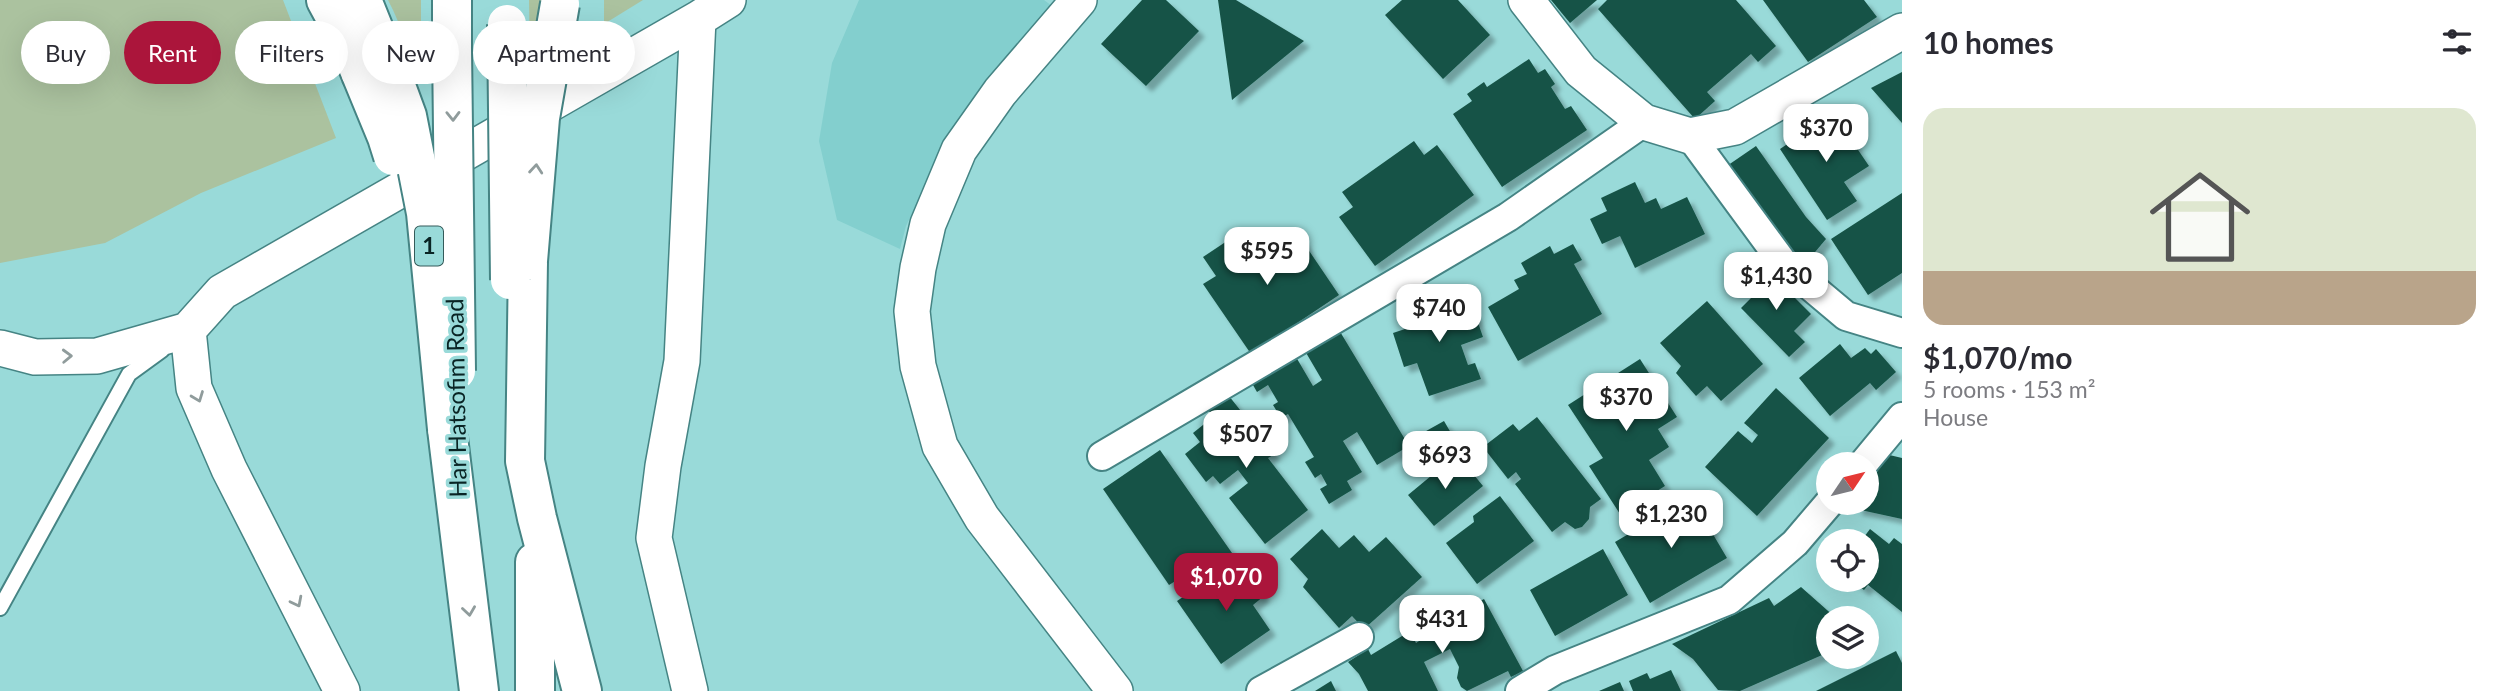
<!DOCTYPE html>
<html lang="en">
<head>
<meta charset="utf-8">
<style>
	body { margin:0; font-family:Lato,sans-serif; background:#f7f7f7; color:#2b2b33; height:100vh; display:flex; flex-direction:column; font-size:26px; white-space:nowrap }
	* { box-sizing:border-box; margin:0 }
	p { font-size:23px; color:#7c7c81 }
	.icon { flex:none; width:38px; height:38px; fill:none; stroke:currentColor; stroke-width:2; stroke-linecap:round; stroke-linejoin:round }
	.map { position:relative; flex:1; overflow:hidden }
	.panel { display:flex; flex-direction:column; background:#fff; width:595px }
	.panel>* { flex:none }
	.top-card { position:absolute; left:21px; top:21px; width:665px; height:63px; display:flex; gap:14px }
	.needle { width:46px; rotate:55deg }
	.controls { position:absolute; left:1816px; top:452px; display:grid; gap:14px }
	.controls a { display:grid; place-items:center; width:63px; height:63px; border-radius:50%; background:#fff; box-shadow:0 7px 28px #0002; font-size:35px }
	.price { position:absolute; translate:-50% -60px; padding:0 16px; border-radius:14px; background:#fff; color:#222; font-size:23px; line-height:46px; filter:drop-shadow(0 2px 4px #0008) }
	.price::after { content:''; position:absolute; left:50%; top:42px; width:21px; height:16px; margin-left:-10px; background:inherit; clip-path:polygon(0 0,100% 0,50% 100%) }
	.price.current { background:#ab153b; color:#fff }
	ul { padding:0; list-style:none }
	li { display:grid; align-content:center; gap:14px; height:371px; padding:0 21px }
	li span { display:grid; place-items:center; height:217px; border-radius:21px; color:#555 }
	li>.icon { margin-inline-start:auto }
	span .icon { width:126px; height:126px; fill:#fffc; stroke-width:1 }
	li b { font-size:30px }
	h2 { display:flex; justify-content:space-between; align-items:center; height:84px; padding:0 21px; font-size:30px }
	.chip { padding:0 24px; border-radius:32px; background:#fff; box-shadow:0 7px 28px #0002; font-size:24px; line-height:63px }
	.chip.current { background:#ab153b; color:#fff }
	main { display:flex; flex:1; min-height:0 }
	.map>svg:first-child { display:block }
	.built { fill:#83cfce }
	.green { fill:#abc29f }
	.building { fill:#175346; filter:url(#shadow) }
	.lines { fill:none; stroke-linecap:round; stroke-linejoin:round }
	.service-casing { stroke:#458484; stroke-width:18 }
	.minor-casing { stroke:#458484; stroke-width:32 }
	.tertiary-casing { stroke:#458484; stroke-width:38 }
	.secondary-casing { stroke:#458484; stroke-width:42 }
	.trunk-casing { stroke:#458484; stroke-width:42 }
	.service { stroke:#fff; stroke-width:14 }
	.minor { stroke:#fff; stroke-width:28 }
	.tertiary { stroke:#fff; stroke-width:35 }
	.secondary { stroke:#fff; stroke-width:38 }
	.trunk { stroke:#fff; stroke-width:38 }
	.secondary-bridge-casing { stroke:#458484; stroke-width:42; stroke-linecap:butt }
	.trunk-bridge-casing { stroke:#458484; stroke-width:42; stroke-linecap:butt }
	.secondary-bridge { stroke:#fff; stroke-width:38 }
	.trunk-bridge { stroke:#fff; stroke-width:38 }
	.oneway { stroke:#909c9c }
	.labels { text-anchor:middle; stroke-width:7; stroke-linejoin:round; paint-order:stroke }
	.shield { fill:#99dad9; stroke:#345b5a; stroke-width:2 }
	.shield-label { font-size:23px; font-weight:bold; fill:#092424 }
	.street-label { font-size:24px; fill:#092424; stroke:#99dad9 }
</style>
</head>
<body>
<main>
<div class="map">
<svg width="1902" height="691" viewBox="0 0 1902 691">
	<defs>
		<filter id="shadow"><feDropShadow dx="6" dy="6" stdDeviation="2" flood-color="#0004"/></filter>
	</defs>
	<rect width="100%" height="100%" fill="#99dad9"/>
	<path class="built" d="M859 0H1044L1060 12 958 119 906 226 900 249 837 220 819 141 832 63Z"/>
	<path class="green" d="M0 0H283L336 138 201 193 105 243 0 263Z
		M388 0H421V74L393 10Z
		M529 0H542L530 67Z
		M604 0H643L604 24Z"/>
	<path class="building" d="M1142 0H1166L1199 31 1146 86 1101 44Z
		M1218 0H1236L1304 41 1232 100Z
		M1402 0H1458L1490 35 1443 79 1385 15Z
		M1551 0H1597L1570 23Z
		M1607 0H1736L1776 46 1758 62 1751 54 1707 92 1715 101 1695 119 1598 9Z
		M1763 0H1864L1877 17 1808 62Z
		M1529 59 1538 73 1545 69 1555 84 1551 87 1565 109 1571 106 1587 130 1502 187 1453 114 1472 101 1467 94 1484 82 1487 87Z
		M1902 72V123L1871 88Z
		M1833 113 1869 166 1844 182 1857 201 1827 220 1780 149Z
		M1414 141 1424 155 1437 145 1474 195 1375 266 1339 217 1353 207 1342 192Z
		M1756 146 1806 217 1826 239 1800 270 1721 170Z
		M1635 182 1645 203 1656 198 1661 209 1687 197 1705 234 1635 268 1620 236 1602 244 1590 219 1607 211 1601 198Z
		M1902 193V273L1868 295 1831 239Z
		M1293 227 1339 295 1251 354 1203 284 1216 276 1203 257 1233 237 1247 258Z
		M1573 244 1582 260 1574 264 1602 314 1518 361 1488 307 1519 289 1514 280 1527 274 1521 263 1550 246 1554 254Z
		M1766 269 1811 314 1794 331 1805 342 1789 357 1741 308 1753 296 1747 289Z
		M1459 298 1465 317 1475 314 1483 337 1461 345 1468 365 1475 363 1481 379 1429 396 1417 363 1404 367 1393 333 1405 329 1399 312 1435 299 1437 306Z
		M1707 301 1763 364 1721 401 1707 386 1696 396 1676 373 1681 366 1660 343Z
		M1339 330 1409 446 1377 465 1357 432 1343 441 1362 472 1347 481 1352 490 1329 504 1320 489 1327 485 1321 474 1315 478 1305 462 1314 457 1288 414 1281 418 1273 405 1278 402 1268 385 1257 392 1249 378 1296 357 1313 386 1322 380 1305 351Z
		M1840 344 1851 358 1865 348 1871 354 1876 349 1896 372 1876 390 1870 383 1830 416 1799 378Z
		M1640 359 1677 417 1658 429 1669 447 1649 460 1665 486 1620 514 1589 466 1603 458 1568 405Z
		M1776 388 1829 438 1757 516 1705 467 1738 431 1752 443 1758 435 1744 423Z
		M1229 396 1275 454 1268 458 1308 510 1265 544 1229 498 1248 483 1238 470 1220 484 1213 476 1206 482 1185 454 1200 442 1193 433 1213 417 1209 411Z
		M1537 417 1601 499 1590 507 1589 519 1582 527 1575 529 1565 522 1552 532 1515 484 1521 479 1516 472 1508 479 1483 447 1513 424 1519 431Z
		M1444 421 1458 445 1434 460 1419 435Z
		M1160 450 1232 553 1190 582 1185 575 1169 585 1103 489Z
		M1881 453 1902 458V519L1856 509 1857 502H1867V495L1872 496Z
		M1460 458 1483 486 1434 526 1408 495 1443 466 1446 469Z
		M1500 496 1534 541 1477 584 1446 543 1474 522 1473 516Z
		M1691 497 1727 558 1650 603 1615 542Z
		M1322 529 1339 548 1354 535 1369 552 1386 537 1422 577 1364 629 1352 616 1339 628 1303 587 1308 579 1290 559Z
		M1870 529 1889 544 1894 538 1902 544V612L1868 585 1864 590 1850 579H1867V541H1861Z
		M1825 543 1829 546V563L1817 554Z
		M1603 549 1628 595 1555 636 1530 590Z
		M1230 565 1238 577 1247 571 1264 596 1253 605 1270 630 1221 664 1177 601Z
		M1801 587 1836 618H1829V652L1740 691 1718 690 1693 659 1672 644 1769 598 1774 606Z
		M1484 599 1523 671 1511 677 1508 671 1467 691 1461 687 1457 678 1459 667 1450 649 1424 662 1438 691H1368L1359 674 1348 662 1368 649 1371 655 1402 636 1413 637 1416 643 1433 632 1432 626 1439 619H1446Z
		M1896 651 1902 663V691H1816Z
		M1671 670 1681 691H1633L1629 681 1647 673 1650 679Z
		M1331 681 1336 691H1315Z
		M1620 682 1624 691H1599Z"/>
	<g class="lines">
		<defs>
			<path id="service" d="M0 608 129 374 162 350"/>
			<path id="minor" d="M1690 136 1784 264 1846 316 1902 333
				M1102 456 1508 217 1644 122
				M1863 464 1902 417
				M1261 691 1359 637
				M1520 691 1555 670 1729 600 1795 543 1830 502"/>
			<path id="tertiary" d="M1079 0 1000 92 959 150 928 224 918 268 912 311 918 366 940 446 982 518 1115 691
				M1526 0 1581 71 1644 122 1690 136 1735 127 1902 31
				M188 330 194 388 229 469 342 691
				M0 348 35 357 97 356 188 330 222 292 698 19 728 0
				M690 691 654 538 663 466 682 361 698 19"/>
			<path id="secondary" d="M452 0V48"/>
			<path id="trunk" d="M326 0 346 37 361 74
				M362 0 389 67
				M528 261 525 461 537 518 582 691
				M447 429 479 691
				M535 691V562"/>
		</defs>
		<use href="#service" class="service-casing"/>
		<use href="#minor" class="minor-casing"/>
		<use href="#tertiary" class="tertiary-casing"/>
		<use href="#secondary" class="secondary-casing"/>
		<use href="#trunk" class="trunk-casing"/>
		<use href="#service" class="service"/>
		<use href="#minor" class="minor"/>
		<use href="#tertiary" class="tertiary"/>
		<use href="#secondary" class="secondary"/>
		<use href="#trunk" class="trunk"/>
		<defs>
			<path id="secondary-bridge" d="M507 24 510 280
				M452 48 456 371"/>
			<path id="trunk-bridge" d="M389 67 407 116 426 213 447 429
				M361 74 387 137 393 156
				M528 261 540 118 560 4"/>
		</defs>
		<use href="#secondary-bridge" class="secondary-bridge-casing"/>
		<use href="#trunk-bridge" class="trunk-bridge-casing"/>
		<use href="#secondary-bridge" class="secondary-bridge"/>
		<use href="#trunk-bridge" class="trunk-bridge"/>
	</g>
	<defs><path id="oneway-chevron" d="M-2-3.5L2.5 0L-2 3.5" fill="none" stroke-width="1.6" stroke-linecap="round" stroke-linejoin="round" transform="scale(1.75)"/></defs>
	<g class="oneway">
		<use href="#oneway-chevron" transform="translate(453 116) rotate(89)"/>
		<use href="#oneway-chevron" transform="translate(536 169) rotate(-85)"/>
		<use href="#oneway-chevron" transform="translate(67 356) rotate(-2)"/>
		<use href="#oneway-chevron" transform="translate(198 397) rotate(69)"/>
		<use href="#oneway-chevron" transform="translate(297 602) rotate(63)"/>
		<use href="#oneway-chevron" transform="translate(469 611) rotate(82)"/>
	</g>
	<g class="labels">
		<rect class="shield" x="415" y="226.5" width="28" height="39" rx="5"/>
		<g class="shield-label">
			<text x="429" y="254">1</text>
		</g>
		<g class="street-label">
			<text transform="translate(457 398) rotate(-91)" y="8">Har Hatsofim Road</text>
		</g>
	</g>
</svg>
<div class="controls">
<a><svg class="needle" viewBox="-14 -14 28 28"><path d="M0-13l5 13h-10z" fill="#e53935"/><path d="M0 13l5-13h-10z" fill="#7c7c81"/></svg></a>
<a><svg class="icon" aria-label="locate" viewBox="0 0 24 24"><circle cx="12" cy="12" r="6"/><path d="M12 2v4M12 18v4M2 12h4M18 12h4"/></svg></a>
<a><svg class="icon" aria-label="layers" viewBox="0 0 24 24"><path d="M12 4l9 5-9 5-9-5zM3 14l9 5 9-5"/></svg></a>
</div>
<b class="price" style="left:1826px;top:164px">$370</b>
<b class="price" style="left:1267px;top:287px">$595</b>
<b class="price" style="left:1776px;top:312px">$1,430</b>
<b class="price" style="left:1439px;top:344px">$740</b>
<b class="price" style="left:1626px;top:433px">$370</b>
<b class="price" style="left:1246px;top:470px">$507</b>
<b class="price" style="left:1445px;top:491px">$693</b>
<b class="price" style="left:1671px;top:550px">$1,230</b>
<b class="price current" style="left:1226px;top:613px">$1,070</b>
<b class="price" style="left:1442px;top:655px">$431</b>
<div class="top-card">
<a class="chip">Buy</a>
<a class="chip current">Rent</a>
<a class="chip">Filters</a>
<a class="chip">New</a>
<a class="chip">Apartment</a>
</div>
</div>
<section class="panel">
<h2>10 homes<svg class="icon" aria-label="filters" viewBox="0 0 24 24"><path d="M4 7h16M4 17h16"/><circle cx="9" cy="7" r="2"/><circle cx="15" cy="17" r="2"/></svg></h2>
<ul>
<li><span style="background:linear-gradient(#dfe7d0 75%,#b9a48a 0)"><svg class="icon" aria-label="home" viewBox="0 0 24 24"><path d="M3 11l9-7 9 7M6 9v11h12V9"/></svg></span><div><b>$1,070/mo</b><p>5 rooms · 153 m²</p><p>House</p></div></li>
</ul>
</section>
</main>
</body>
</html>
